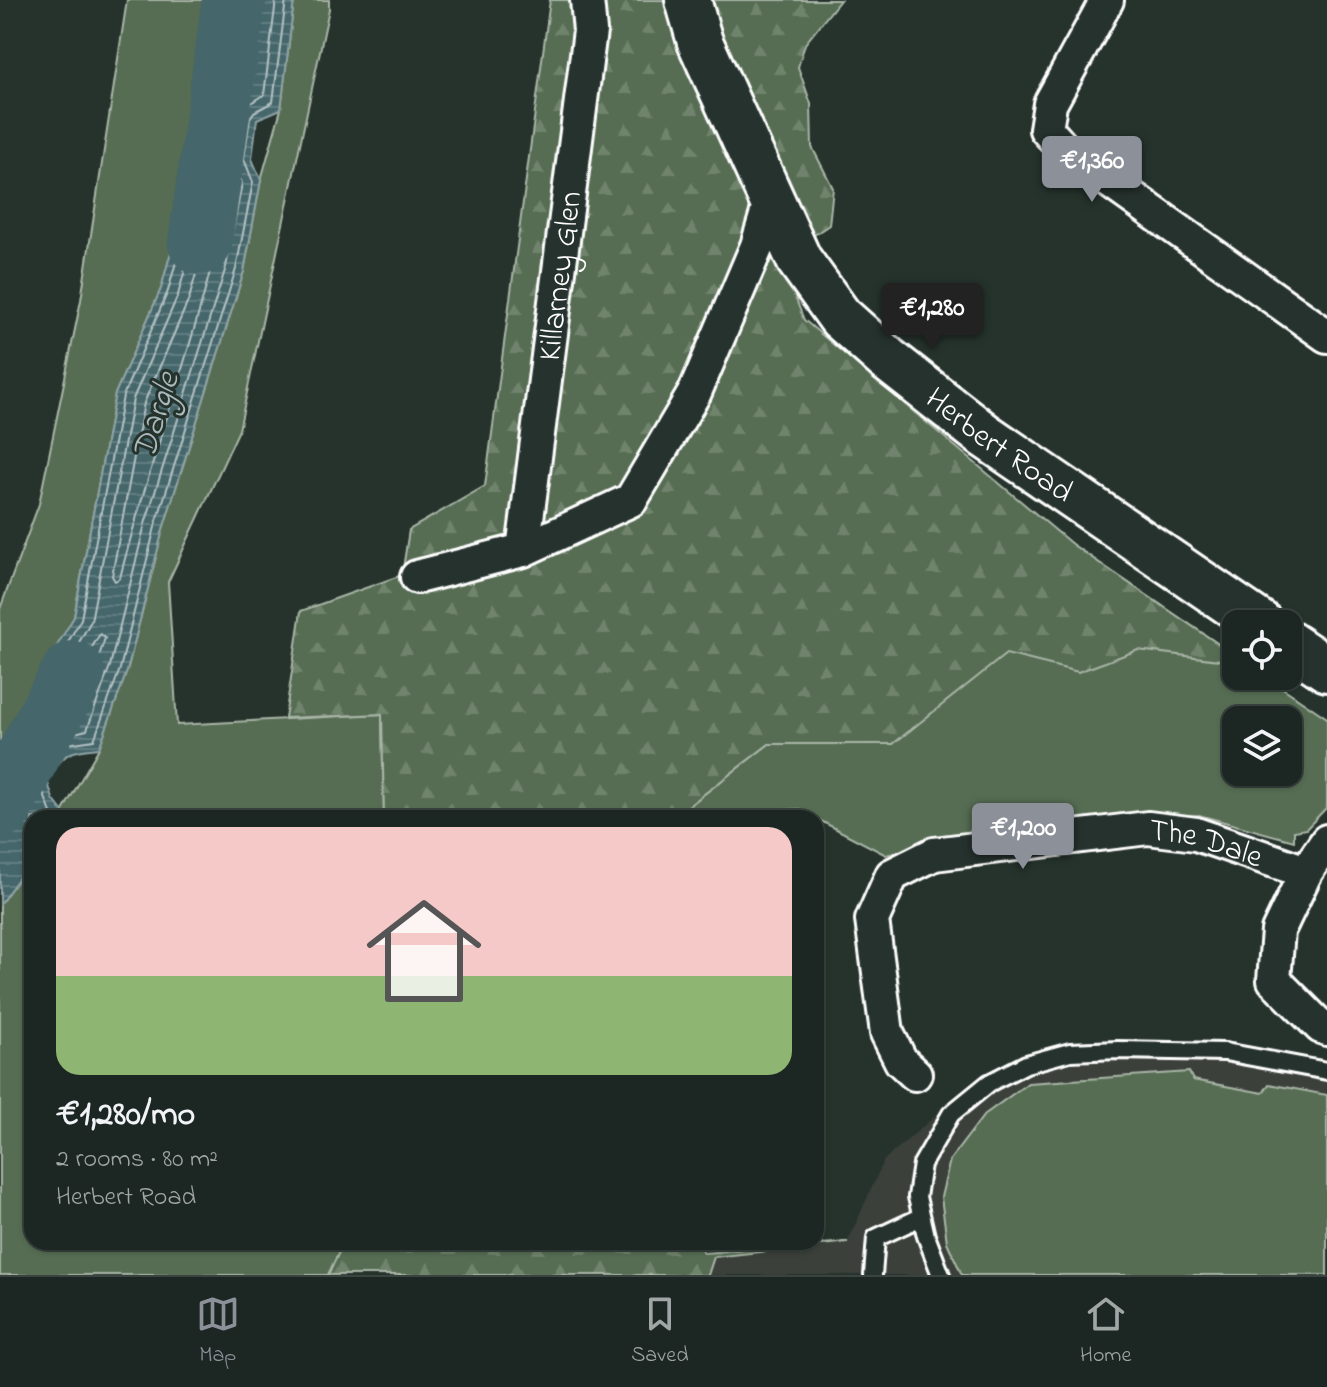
<!DOCTYPE html>
<html lang="en">
<head>
<meta charset="utf-8">
<style>
	body { margin:0; font-family:"Indie Flower",sans-serif; background:#252e2a; color:#f1f3f6; height:100vh; display:flex; flex-direction:column; font-size:30px; white-space:nowrap }
	* { box-sizing:border-box; margin:0 }
	p { font-size:26px; color:#a0a5a5 }
	.icon { flex:none; width:44px; height:44px; fill:none; stroke:currentColor; stroke-width:2; stroke-linecap:round; stroke-linejoin:round }
	.map { position:relative; flex:1; overflow:hidden }
	.sheet { position:absolute; left:24px; top:810px; width:800px; height:440px; display:flex; flex-direction:column; background:#1c2622; border-radius:24px; box-shadow:0 2px 6px #0004,0 0 0 2px #3a4340 }
	.sheet>* { flex:none }
	.fabs { position:absolute; left:1222px; top:610px; display:grid; gap:16px }
	.fabs a { display:grid; place-items:center; width:80px; height:80px; border-radius:16px; background:#1c2622; box-shadow:0 2px 6px #0004,0 0 0 2px #3a4340; font-size:40px }
	.price { position:absolute; translate:-50% -68px; padding:0 18px; border-radius:8px; background:#8c9099; color:#fff; font-size:26px; line-height:52px; filter:drop-shadow(0 2px 4px #0008) }
	.price::after { content:''; position:absolute; left:50%; top:48px; width:24px; height:18px; margin-left:-12px; background:inherit; clip-path:polygon(0 0,100% 0,50% 100%) }
	.price.active { background:#222; color:#fff }
	ul { padding:0; list-style:none }
	li { display:grid; align-content:center; gap:16px; height:424px; padding:0 32px }
	li span { display:grid; place-items:center; height:248px; border-radius:24px; color:#555 }
	li>.icon { margin-inline-start:auto }
	span .icon { width:144px; height:144px; fill:#fffc; stroke-width:1 }
	li b { font-size:34px }
	.tabs { display:flex; justify-content:space-around; align-items:center; height:112px; border-top:2px solid #3a4340; background:#1c2622; font-size:22px; color:#a0a5a5 }
	.tabs a { display:grid; justify-items:center; gap:4px }
	.tabs .active { color:#8c9099 }
	.map>svg:first-child { display:block }
	.built { fill:#3b403a }
	.green { fill:#566d52; stroke:#aab6a8; stroke-width:2; fill-rule:evenodd }
	.forest { fill:url(#forest-firs); stroke:#aab6a8; stroke-width:2 }
	.water { fill:url(#water-rules); stroke:#8fa3a6; stroke-width:2 }
	.lines { fill:none; stroke-linecap:round; stroke-linejoin:round }
	.shore { stroke:#b4c2c4; stroke-width:2 }
	.river { stroke:#44666b; stroke-width:64 }
	.lane-casing { stroke:#fff; stroke-width:22 }
	.street-casing { stroke:#fff; stroke-width:38 }
	.secondary-casing { stroke:#fff; stroke-width:50 }
	.lane { stroke:#26332d; stroke-width:16 }
	.street { stroke:#26332d; stroke-width:32 }
	.secondary { stroke:#26332d; stroke-width:44 }
	.labels { text-anchor:middle; stroke-width:6; stroke-linejoin:round; paint-order:stroke }
	.street-label { font-size:32px; fill:#fff; stroke:#26332d }
	.water-label { font-size:34px; font-style:italic; fill:#abbabc; stroke:#26332d }
</style>
</head>
<body>
<div class="map">
<svg width="1327" height="1275" viewBox="0 0 1327 1275">
	<defs>
		<pattern id="forest-firs" width="22" height="20" patternUnits="userSpaceOnUse" patternTransform="scale(2)"><rect width="22" height="20" fill="#566d52"/><path d="M5 1l3.5 6h-7zM16 11l3.5 6h-7z" fill="#6f836c"/></pattern>
		<pattern id="water-rules" width="6" height="5" patternUnits="userSpaceOnUse" patternTransform="scale(2)"><rect width="6" height="5" fill="#44666b"/><path d="M0 2.5h6" fill="none" stroke="#607d81"/></pattern>
	</defs>
	<rect width="100%" height="100%" fill="#26332d"/>
	<filter id="ink" filterUnits="userSpaceOnUse"><feTurbulence type="fractalNoise" baseFrequency=".0125" numOctaves="2"/><feDisplacementMap in="SourceGraphic" scale="16" xChannelSelector="R" yChannelSelector="G"/><feConvolveMatrix kernelMatrix="1 2 1 2 8 2 1 2 1" color-interpolation-filters="sRGB"/></filter>
	<g filter="url(#ink)">
		<path class="built" d="M1225 1050 1327 1070V1275H708L714 1257 848 1241 884 1160 941 1111 1033 1067Z"/>
		<path class="green" d="M127 0H215L188 189 161 289 115 394 74 617 0 747V609L39 504 81 300Z
			M294 0H329V9L239 430 168 582 177 725 382 714 384 818H59L99 748 127 671 163 529 244 271 261 180 281 109Z
			M1073 545 1236 656V676H1265L1327 718V807L1306 829 1294 831V841L1199 815 1088 824 941 842 886 855 798 809 673 818 769 744H893ZM1236 720H1288V772H1236Z
			M32 859V1242H344L328 1275H0V904Z
			M1189 1072 1193 1080 1263 1093 1269 1084 1327 1095V1275H962L947 1242 941 1197 950 1160 984 1115 1028 1083Z"/>
		<path class="forest" d="M550 0H682L696 43 804 320 1073 545 1236 656V662L1138 650 1078 672 1006 654 893 744H769L673 818H384L382 714 285 718 301 611 402 575 409 530 485 486Z
			M702 0H840L805 44 798 67 811 104 812 147 833 188 829 225 811 237Z
			M344 1242H701L703 1253 848 1242 714 1257 708 1275H328Z"/>
		<path class="water" d="M215 0H294L281 109 257 119 252 159 261 180 244 271 163 529 127 671 99 748C67 751 62 753 48 783L53 799 63 812 59 818H32V859L0 904V781C35 769 41 734 22 705L74 617 115 394 161 289 188 189 202 168 219 152 225 140 224 127 201 86Z"/>
		<g class="lines">
			<path class="shore" d="M233 0 221 81 239 111 264 95 276 0
				M245 0 233 78 243 92 253 86 264 0
				M234 165 242 183 226 267 145 524 110 666 87 730 54 738 44 704 91 621 133 399 178 295 205 197 216 179Z
				M224 193 227 197C202 327 152 450 120 578L115 581 112 576 144 403 189 299 216 202Z
				M100 634 105 638 79 718 64 721 58 703Z
				M0 788C27 785 45 755 41 729 40 720 36 712 33 704L81 619 123 396 168 291 195 193 208 173 225 157 233 142 232 124 210 84 222 0
				M53 818 40 784 51 758 67 744 94 740 120 669 155 527 236 269 253 182 244 159 250 118 254 112 273 102 286 0"/>
			<path class="river" d="M200 243 234 0
				M0 807 73 673"/>
			<defs>
				<path id="lane" d="M873 1275 876 1238 921 1217
					M941 1275 926 1236 917 1197 922 1164 951 1114 989 1083 1026 1064 1070 1052 1118 1050 1225 1052 1327 1071"/>
				<g id="street">
					<path d="M1107 0 1050 104 1046 129 1064 149 1327 336"/>
					<path d="M523 550 631 500 695 392 757 246 771 200"/>
					<path id="s1" d="M417 577 523 550 590 31 587 0"/>
					<path d="M1327 841 1306 872 1278 931 1274 980 1321 1027 1327 1029"/>
					<path id="s2" d="M915 1074 901 1061 887 1033 872 920 892 875 934 854 1148 828 1196 834 1306 872"/>
				</g>
				<g id="secondary">
					<path id="s3" d="M688 0 700 42 799 260 840 317 887 359 984 435 1261 624"/>
					<path d="M1288 643 1327 669"/>
				</g>
			</defs>
			<use href="#lane" class="lane-casing"/>
			<use href="#street" class="street-casing"/>
			<use href="#secondary" class="secondary-casing"/>
			<use href="#lane" class="lane"/>
			<use href="#street" class="street"/>
			<use href="#secondary" class="secondary"/>
		</g>
	</g>
	<g class="labels">
		<g class="street-label">
			<text dy="11" stroke="none"><textPath href="#s1" startOffset="386">Killarney Glen</textPath></text>
			<text dy="11" stroke="none"><textPath href="#s3" startOffset="558">Herbert Road</textPath></text>
			<text dy="11" stroke="none"><textPath href="#s2" startOffset="536">The Dale</textPath></text>
		</g>
		<g class="water-label">
			<text transform="translate(154 415) rotate(-73)" y="12">Dargle</text>
		</g>
	</g>
</svg>
<div class="fabs">
<a><svg class="icon" aria-label="locate" viewBox="0 0 24 24"><circle cx="12" cy="12" r="6"/><path d="M12 2v4M12 18v4M2 12h4M18 12h4"/></svg></a>
<a><svg class="icon" aria-label="layers" viewBox="0 0 24 24"><path d="M12 4l9 5-9 5-9-5zM3 14l9 5 9-5"/></svg></a>
</div>
<b class="price" style="left:1092px;top:204px">€1,360</b>
<b class="price active" style="left:932px;top:351px">€1,280</b>
<b class="price" style="left:1023px;top:871px">€1,200</b>
<section class="sheet">
<ul>
<li><span style="background:linear-gradient(#f6c9c9 60%,#8fb573 0)"><svg class="icon" aria-label="home" viewBox="0 0 24 24"><path d="M3 11l9-7 9 7M6 9v11h12V9"/></svg></span><div><b>€1,280/mo</b><p>2 rooms · 80 m²</p><p>Herbert Road</p></div></li>
</ul>
</section>
</div>
<nav class="tabs">
<a class="active"><svg class="icon" aria-label="map" viewBox="0 0 24 24"><path d="M3 6l6-2 6 2 6-2v14l-6 2-6-2-6 2zM9 4v14M15 6v14"/></svg>Map</a>
<a><svg class="icon" aria-label="saved" viewBox="0 0 24 24"><path d="M7 4h10v16l-5-4-5 4z"/></svg>Saved</a>
<a><svg class="icon" aria-label="home" viewBox="0 0 24 24"><path d="M3 11l9-7 9 7M6 9v11h12V9"/></svg>Home</a>
</nav>
</body>
</html>
